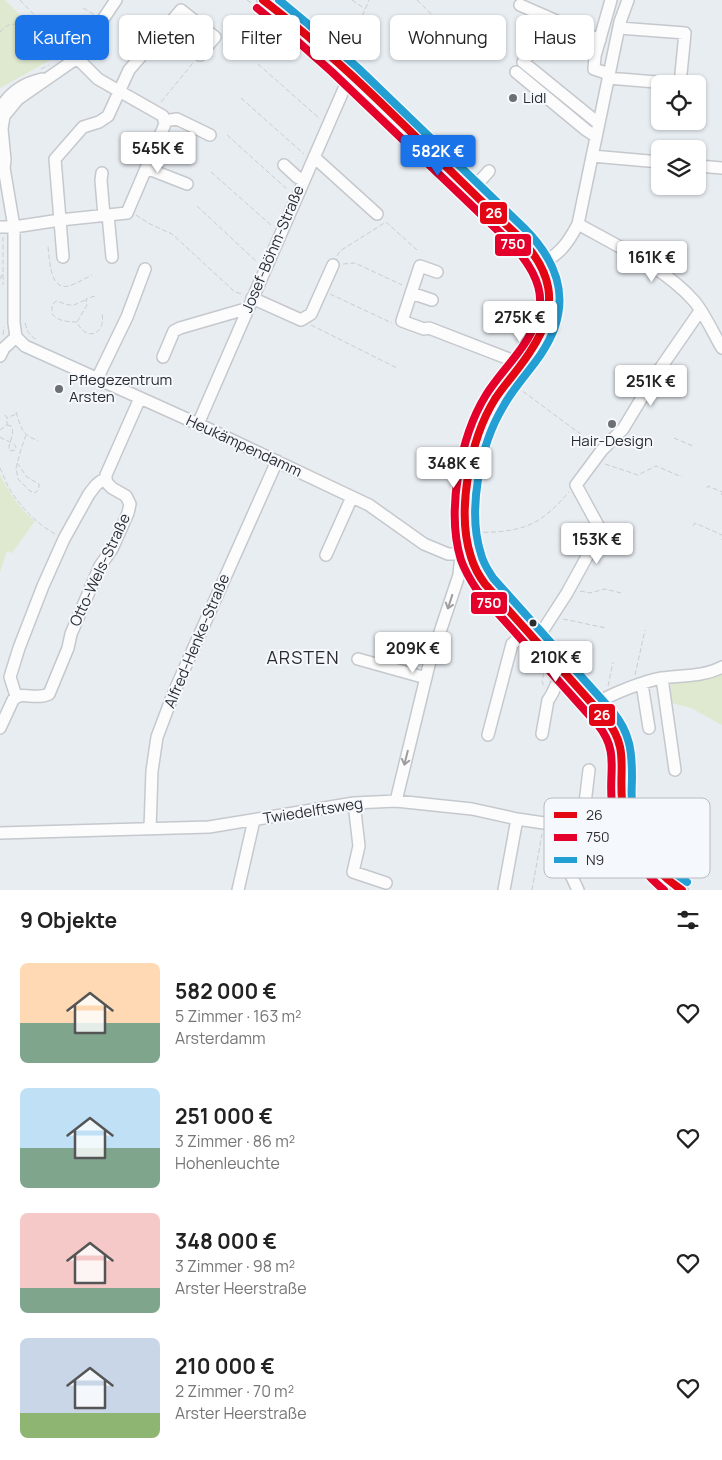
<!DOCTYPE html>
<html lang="de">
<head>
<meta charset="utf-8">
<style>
	body { margin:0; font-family:Manrope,sans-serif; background:#f2f2f2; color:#222; height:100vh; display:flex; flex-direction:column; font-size:19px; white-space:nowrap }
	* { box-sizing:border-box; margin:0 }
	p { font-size:16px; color:#767676 }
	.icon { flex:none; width:28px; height:28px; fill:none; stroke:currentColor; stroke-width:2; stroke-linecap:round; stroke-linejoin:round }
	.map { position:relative; height:890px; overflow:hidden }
	.drawer { display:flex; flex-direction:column; background:#fff; flex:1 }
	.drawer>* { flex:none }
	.banner { position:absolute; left:15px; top:15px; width:692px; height:45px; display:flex; gap:10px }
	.fabs { position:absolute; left:651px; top:75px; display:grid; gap:10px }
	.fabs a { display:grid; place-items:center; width:55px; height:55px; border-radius:8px; background:#fff; box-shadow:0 1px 4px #0004; font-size:25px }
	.price { position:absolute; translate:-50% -42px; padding:0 11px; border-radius:5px; background:#fff; color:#222; font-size:16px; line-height:32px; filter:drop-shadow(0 1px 2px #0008) }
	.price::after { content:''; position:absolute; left:50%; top:30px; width:15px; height:11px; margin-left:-8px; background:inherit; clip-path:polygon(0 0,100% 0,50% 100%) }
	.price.selected { background:#1a73e8; color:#fff }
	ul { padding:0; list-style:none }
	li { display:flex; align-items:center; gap:15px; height:125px; padding:0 20px }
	li span { display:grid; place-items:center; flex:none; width:140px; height:100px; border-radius:8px; color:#555 }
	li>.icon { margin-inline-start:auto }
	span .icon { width:60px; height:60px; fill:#fffc; stroke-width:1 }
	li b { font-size:21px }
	h2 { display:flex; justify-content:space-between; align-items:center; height:60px; padding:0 20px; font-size:21px }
	.chip { padding:0 18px; border-radius:8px; background:#fff; box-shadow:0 1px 4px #0004; font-size:18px; line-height:45px }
	.chip.selected { background:#1a73e8; color:#fff }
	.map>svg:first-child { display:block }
	.green { fill:#dfe9cf }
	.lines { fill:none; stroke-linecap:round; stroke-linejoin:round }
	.minor-casing { stroke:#c5c8cc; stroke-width:14 }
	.path { stroke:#cbcdcf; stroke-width:1; stroke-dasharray:5 2.5; stroke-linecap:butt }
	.minor { stroke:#fcfcfd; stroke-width:11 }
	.bus-1-casing { stroke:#f5f9fe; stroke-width:11 }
	.bus-2-casing { stroke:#f5f9fe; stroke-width:11 }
	.bus-3-casing { stroke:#f5f9fe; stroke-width:11 }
	.bus-1 { stroke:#e30613; stroke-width:8 }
	.bus-2 { stroke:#e4002b; stroke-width:8 }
	.bus-3 { stroke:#249fd3; stroke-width:8 }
	.oneway { stroke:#9e9ea1 }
	.poi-dot { fill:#6c7074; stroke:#f5f9fe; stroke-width:2 }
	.bus-dot { fill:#2a2c30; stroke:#f5f9fe; stroke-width:2 }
	.labels { text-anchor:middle; stroke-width:4; stroke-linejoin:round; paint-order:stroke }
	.poi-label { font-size:15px; fill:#2a2c30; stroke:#f5f9fe; text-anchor:start }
	.street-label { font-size:15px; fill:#2a2c30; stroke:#f5f9fe }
	.quarter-label { font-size:18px; letter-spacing:1px; fill:#2a2c30; stroke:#f5f9fe }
	.key { fill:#f5f9fe; stroke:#b8bcc0; stroke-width:1 }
	.key-label { font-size:14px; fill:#2a2c30 }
	.line-badge { stroke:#f5f9fe; stroke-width:2 }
	.badge-label { font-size:14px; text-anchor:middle; font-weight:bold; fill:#fff }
</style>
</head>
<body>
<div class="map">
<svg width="722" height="890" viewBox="0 0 722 890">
	<rect width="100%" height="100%" fill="#e8edf2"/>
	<path class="green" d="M0 0H5L60 55 0 88Z
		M0 474C9 492 18 508 35 521L12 553 7 551 0 572Z
		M722 673V725L691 708 672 703 670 683 710 678Z"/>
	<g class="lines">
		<defs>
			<path id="minor" d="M263 0C298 26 331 57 363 87 396 118 429 150 461 182 476 197 492 211 507 226 514 232 521 238 526 245 536 258 546 271 549 288 558 330 516 368 495 400 469 442 459 506 470 554 473 565 479 575 485 584L606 719C610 724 615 730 617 735 625 753 621 781 622 800 625 823 643 854 658 871 665 879 674 885 682 890
				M520 5 600 40
				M185 43 200 26
				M536 47 523 62 598 123
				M516 72 586 130 595 136
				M609 74 594 69 595 56 611 0
				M608 78 680 84 685 33 619 28
				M0 109C9 93 24 83 42 79
				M164 121 177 119 210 135
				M592 156 660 162
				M314 157 377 214
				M284 165 297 177 303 180
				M698 166 722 168
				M146 168 187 184
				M102 173 101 180 104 216
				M471 191 489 171
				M108 215 112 257
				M578 224C617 246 665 268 694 301 705 314 713 333 722 348
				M0 227H14L60 220 127 213 165 124 163 116 98 79 77 58
				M63 257 55 159 83 127 99 122 108 116 129 70 181 10 215 37 200 55 166 28
				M541 264C560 254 568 243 578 224L620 22 628 0
				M437 272 420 266 402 321 424 329 429 328 522 364
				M411 293 432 300
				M252 298 301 320 311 314 333 265
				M16 337 25 346 198 424 369 505 424 544 448 554H470
				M16 337 14 323V227L4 168 5 160 2 129 4 116 18 99 77 58 116 0
				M0 356 4 348 16 337
				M163 357 174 331 180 328 242 310 246 312
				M97 379 127 317 145 269
				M198 424 350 75
				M326 555 352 497
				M536 641 567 593 601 531 576 485 602 450 623 429 655 376 700 311
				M358 659 426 678
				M662 678 675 770
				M642 684 649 728
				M16 696 10 677 19 648 43 586 64 539 89 494 96 485 101 481 106 480
				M594 705C608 695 644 681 662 678 682 675 703 677 722 667
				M0 728 13 700C21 690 35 701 49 694L68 648 71 634 100 566 112 549 128 513 130 504 126 496 112 488 108 484 106 480V475L140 398
				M542 734 548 700C555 692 556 679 565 673
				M488 735 512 644 527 631
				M396 801 429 665 459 575 461 555
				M354 803 359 846 353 872 386 883
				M583 820 589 770
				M576 821 570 867V873L578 890
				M150 829 152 771 157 737 174 692 277 461
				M0 833 209 827 354 803 396 801 472 809 517 819 544 823 625 817
				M238 890 254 820
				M504 890 517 819"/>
		</defs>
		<use href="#minor" class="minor-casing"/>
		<path class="path" d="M20 0 70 52
			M247 0 253 4
			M352 0 365 9
			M417 0 459 41
			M83 8 95 15
			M0 32C5 25 13 22 21 26L25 44C34 52 46 53 57 60
			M345 57 369 0
			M258 64 320 119
			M41 69 49 65
			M241 98 304 154
			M161 102 193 63
			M227 135 288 190
			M437 146 444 139 454 138
			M211 172 272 226
			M197 206 257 262
			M136 215 150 224 172 234 235 292 242 294
			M3 237V285
			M536 241 545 251
			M48 247C50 262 50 296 74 284 81 281 86 278 92 275
			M337 256 340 251 386 222 417 250
			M343 264 355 263 402 285
			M0 279 3 273
			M330 294 392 323
			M95 296 86 299 87 305 77 322C86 342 106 335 102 313
			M77 322C67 322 58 321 52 314V305L56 301 69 305H74L85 300
			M25 323C27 330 28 335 36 339
			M311 325 397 368
			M3 335 4 327
			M517 387 594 444
			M16 412C22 430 21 433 38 441
			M5 415 7 418 16 414
			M0 430 7 425V418
			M0 437C5 441 13 441 16 447L15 450 11 451 9 450C8 441 16 435 11 426L7 425
			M674 438 693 446
			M17 463 27 477 39 484V489L35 493 30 491 18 479 16 468 21 449 26 435
			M605 464 638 475 656 466 682 477
			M0 468C4 476 7 486 12 493 23 510 38 524 55 534
			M707 488 708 486 722 492
			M721 495 722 493
			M693 526 695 523 722 535
			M476 532C498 533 525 531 543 517 553 510 561 501 569 492
			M722 540V539
			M580 591 590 593 605 589 621 593
			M563 619 606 628
			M635 675 645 630
			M544 685 542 682 545 667
			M608 686 613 662
			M532 890 542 834"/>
		<use href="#minor" class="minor"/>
		<defs>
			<path id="bus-1" d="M263 0C355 70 433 157 517 235 552 270 560 304 533 347 522 366 507 381 495 399 470 439 456 512 471 557 474 567 479 576 485 584L606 719C629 748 619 767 622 800 625 834 654 872 682 890"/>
			<path id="bus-2" d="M257 8 295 39 332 72 512 244C527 261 542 282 540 305 536 341 504 366 486 395 460 437 446 512 461 560 465 571 471 581 477 590L598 725C620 752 608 773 612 803 617 835 639 870 664 890"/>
			<path id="bus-3" d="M279 0 308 24 358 68 524 228C563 267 572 308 541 354 529 372 513 388 503 407 480 445 467 511 481 554 483 563 488 570 493 578L613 712C630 733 632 751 632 777 632 785 631 793 632 800 637 832 661 865 687 882"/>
		</defs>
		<use href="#bus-1" class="bus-1-casing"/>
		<use href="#bus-2" class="bus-2-casing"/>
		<use href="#bus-3" class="bus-3-casing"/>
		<use href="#bus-1" class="bus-1"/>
		<use href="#bus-2" class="bus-2"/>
		<use href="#bus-3" class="bus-3"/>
	</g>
	<defs><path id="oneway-shaft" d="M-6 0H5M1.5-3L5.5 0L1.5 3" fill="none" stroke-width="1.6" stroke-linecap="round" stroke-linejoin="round" transform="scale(1.25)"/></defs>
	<g class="oneway">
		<use href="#oneway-shaft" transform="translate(450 602) rotate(108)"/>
		<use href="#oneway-shaft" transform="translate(406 758) rotate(104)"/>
	</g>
	<g class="poi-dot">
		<circle cx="513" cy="98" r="5"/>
		<circle cx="59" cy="389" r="5"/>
		<circle cx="612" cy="424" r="5"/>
	</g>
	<circle class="bus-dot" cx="533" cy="623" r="4.5"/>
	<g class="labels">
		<g class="poi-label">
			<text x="523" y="103">Lidl</text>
			<text x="69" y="385">Pflegezentrum<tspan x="69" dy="17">Arsten</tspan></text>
			<text x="612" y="446" text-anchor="middle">Hair-Design</text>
		</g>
		<g class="street-label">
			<text transform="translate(273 249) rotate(-67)" y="5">Josef-Böhm-Straße</text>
			<text transform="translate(244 446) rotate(25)" y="5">Heukämpendamm</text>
			<text transform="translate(100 570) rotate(-65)" y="5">Otto-Wels-Straße</text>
			<text transform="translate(197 641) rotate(-67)" y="5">Alfred-Henke-Straße</text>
			<text transform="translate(313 811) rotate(-9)" y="5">Twiedelftsweg</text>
		</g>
		<g class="quarter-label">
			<text x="303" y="664">ARSTEN</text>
		</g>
	</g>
	<rect x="544" y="798" width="166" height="80" rx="8" class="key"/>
	<rect x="554" y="812" width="23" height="6" fill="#e30613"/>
	<rect x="554" y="834" width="23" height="7" fill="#e4002b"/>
	<rect x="554" y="857" width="23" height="6" fill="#249fd3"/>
	<g class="key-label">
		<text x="586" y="820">26</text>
		<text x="586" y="842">750</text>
		<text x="586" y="865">N9</text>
	</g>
	<g class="line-badge">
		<rect x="479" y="201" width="29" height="24" rx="5" fill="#e30613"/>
		<rect x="494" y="233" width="38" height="24" rx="5" fill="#e4002b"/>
		<rect x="470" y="591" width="38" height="24" rx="5" fill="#e4002b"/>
		<rect x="588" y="703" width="28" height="24" rx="5" fill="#e30613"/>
	</g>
	<g class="badge-label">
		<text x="494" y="218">26</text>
		<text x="513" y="249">750</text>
		<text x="489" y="608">750</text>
		<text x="602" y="720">26</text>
	</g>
</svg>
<div class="fabs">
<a><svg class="icon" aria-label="locate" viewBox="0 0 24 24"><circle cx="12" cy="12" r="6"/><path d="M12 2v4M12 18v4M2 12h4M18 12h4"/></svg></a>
<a><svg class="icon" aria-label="layers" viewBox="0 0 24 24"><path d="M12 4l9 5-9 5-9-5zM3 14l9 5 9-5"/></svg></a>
</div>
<b class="price" style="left:158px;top:174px">545K €</b>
<b class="price selected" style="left:438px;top:177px">582K €</b>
<b class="price" style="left:652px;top:283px">161K €</b>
<b class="price" style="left:520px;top:343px">275K €</b>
<b class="price" style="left:651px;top:407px">251K €</b>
<b class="price" style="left:454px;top:489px">348K €</b>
<b class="price" style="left:597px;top:565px">153K €</b>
<b class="price" style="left:413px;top:674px">209K €</b>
<b class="price" style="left:556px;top:683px">210K €</b>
<div class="banner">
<a class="chip selected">Kaufen</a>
<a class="chip">Mieten</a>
<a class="chip">Filter</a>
<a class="chip">Neu</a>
<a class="chip">Wohnung</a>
<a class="chip">Haus</a>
</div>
</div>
<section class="drawer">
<h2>9 Objekte<svg class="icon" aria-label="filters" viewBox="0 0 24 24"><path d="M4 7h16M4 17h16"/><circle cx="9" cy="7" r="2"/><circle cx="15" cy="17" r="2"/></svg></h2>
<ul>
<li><span style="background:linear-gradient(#ffd9b3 60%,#7fa58c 0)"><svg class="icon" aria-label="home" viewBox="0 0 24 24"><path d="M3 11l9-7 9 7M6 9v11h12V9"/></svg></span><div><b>582 000 €</b><p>5 Zimmer · 163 m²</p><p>Arsterdamm</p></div><svg class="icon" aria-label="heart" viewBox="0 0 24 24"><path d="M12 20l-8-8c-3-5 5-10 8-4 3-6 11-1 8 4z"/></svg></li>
<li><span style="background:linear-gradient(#bfe0f5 60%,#7fa58c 0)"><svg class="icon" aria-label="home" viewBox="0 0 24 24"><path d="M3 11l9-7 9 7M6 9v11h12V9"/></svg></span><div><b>251 000 €</b><p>3 Zimmer · 86 m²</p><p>Hohenleuchte</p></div><svg class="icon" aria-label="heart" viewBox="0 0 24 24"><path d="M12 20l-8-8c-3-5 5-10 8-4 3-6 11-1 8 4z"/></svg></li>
<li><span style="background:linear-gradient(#f6c9c9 75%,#7fa58c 0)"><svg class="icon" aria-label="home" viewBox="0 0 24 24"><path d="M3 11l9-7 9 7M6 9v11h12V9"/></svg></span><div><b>348 000 €</b><p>3 Zimmer · 98 m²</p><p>Arster Heerstraße</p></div><svg class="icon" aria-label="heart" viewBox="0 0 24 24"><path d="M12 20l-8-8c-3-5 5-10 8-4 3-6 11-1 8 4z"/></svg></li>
<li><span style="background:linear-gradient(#c9d6e8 75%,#8fb573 0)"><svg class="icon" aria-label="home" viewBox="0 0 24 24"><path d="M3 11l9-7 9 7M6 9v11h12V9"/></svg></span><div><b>210 000 €</b><p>2 Zimmer · 70 m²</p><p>Arster Heerstraße</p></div><svg class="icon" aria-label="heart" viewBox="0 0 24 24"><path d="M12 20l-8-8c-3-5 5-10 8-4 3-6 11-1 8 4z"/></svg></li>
</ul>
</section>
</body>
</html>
